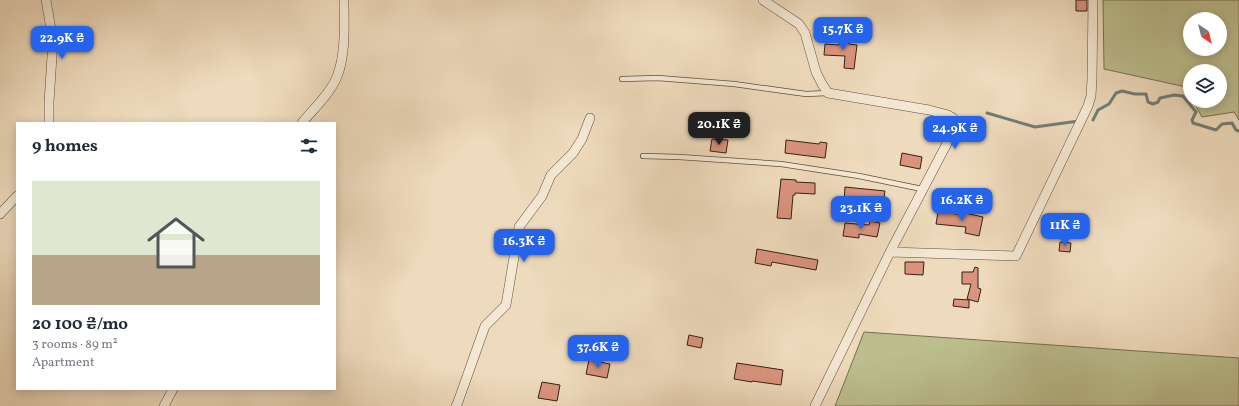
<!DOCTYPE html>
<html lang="en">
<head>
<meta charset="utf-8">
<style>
	body { margin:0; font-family:Vollkorn,serif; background:#f2f2f3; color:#1f2937; height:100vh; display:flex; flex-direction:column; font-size:15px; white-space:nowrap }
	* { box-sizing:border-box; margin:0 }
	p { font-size:13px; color:#747a83 }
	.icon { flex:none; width:22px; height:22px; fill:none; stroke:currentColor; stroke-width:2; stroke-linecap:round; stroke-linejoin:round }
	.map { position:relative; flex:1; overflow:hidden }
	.details { position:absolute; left:16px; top:122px; width:320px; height:268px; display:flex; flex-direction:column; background:#fff; border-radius:0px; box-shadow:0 2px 10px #0003 }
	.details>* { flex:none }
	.needle { width:26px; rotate:145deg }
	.fabs { position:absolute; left:1183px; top:12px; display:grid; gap:8px }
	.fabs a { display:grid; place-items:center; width:44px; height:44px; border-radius:50%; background:#fff; box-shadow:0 2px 10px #0003; font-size:20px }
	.price { position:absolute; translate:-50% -34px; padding:0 9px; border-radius:8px; background:#2563eb; color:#fff; font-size:13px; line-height:26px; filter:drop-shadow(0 1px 2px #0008) }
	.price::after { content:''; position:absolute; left:50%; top:24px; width:12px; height:9px; margin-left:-6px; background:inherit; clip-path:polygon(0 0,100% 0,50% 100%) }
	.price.active { background:#222; color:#fff }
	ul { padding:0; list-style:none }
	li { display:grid; align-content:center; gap:8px; height:212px; padding:0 16px }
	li+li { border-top:1px solid #e0e1e3 }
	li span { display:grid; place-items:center; height:124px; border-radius:0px; color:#555 }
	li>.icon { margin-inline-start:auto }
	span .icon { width:72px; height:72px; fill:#fffc; stroke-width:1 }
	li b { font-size:17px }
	h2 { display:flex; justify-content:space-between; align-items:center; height:48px; padding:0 16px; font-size:17px }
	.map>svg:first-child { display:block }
	.green { fill:#bcbe8e; stroke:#796f51; fill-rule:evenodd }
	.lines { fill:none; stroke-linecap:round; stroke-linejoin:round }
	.stream { stroke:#727c75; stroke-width:3 }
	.building { fill:#da947e; stroke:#362014 }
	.lane-casing { stroke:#644e3e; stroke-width:6 }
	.street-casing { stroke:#644e3e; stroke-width:10 }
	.lane { stroke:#f4e7d3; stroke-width:4.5 }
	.street { stroke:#f4e7d3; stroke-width:9 }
</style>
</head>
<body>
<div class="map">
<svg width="1239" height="406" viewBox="0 0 1239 406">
	<rect width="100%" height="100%" fill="#eedabc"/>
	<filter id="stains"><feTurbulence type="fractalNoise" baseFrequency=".005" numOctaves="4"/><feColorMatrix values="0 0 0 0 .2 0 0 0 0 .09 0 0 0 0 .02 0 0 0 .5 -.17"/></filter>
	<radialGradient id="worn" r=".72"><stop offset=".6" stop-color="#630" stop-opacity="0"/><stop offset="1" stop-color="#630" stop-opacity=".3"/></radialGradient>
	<path class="green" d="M1103 0H1239V120L1234 112 1202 117 1193 101H1220V71H1190V95L1186 87 1104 69ZM1190 19H1220V49H1190Z
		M864 332 1239 358V406H835Z"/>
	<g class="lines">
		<path class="stream" d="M987 113 1035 127 1079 121
			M1093 120 1098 110 1109 104 1116 93 1122 91 1135 94H1146L1148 102 1153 104 1158 102 1160 98 1174 95 1183 96 1196 112 1192 120 1193 123 1216 130 1222 124 1232 123 1236 130 1239 131"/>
	</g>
	<path class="building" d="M1076 0H1087V11H1076Z
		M840 35 849 36V44L857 45 854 69 844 68 845 56 824 55 825 44 839 45Z
		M712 139 728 140 726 153 710 151Z
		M786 140 819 144 820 142 827 143 825 158 785 153Z
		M902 153 922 157 920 169 900 165Z
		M781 179 796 180V182L815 183V194L795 193V195H793L791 219 777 218Z
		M845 187 885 191 883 205 863 201 862 204 844 201Z
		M938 212 965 215V213L983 217 979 236 965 233 966 227 936 224Z
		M1048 216 1067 218 1065 235 1046 233Z
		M870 221 880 223 877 237 859 234V238L843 236 845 223 869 225Z
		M1060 242 1071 243 1070 252 1059 251Z
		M757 249 818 260 816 270 772 262 771 266 755 263Z
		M905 262H924L923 275 905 274Z
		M975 267 978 268V288L981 289 978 302 967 299 971 284H962V272H973Z
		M954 299 969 300V308L953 306Z
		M689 335 703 338 701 348 687 345Z
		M589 360 610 364 607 378 586 374Z
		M737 363 783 370 781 385 752 381V382L734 379Z
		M542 382 560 385 557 401 538 398Z"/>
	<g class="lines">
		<defs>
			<path id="lane" d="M622 79 658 78 734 84 806 94 828 93
				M643 156 679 157 781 164 859 176 922 189"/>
			<path id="street" d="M46 0 53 41 49 102V123
				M763 0 799 24 805 33 816 72 822 84 828 93 929 110 948 115 953 118 955 124 954 130 890 252 815 406
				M302 123C314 108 332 92 338 74 346 51 344 24 344 0
				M0 214 17 196
				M890 252 1016 256 1088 106 1091 96 1092 79 1093 0
				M164 406 173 389
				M456 406 458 402 485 326 506 305 519 227 542 196 551 175 573 153 582 139 590 118"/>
		</defs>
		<use href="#lane" class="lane-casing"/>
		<use href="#street" class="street-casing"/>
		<use href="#lane" class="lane"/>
		<use href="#street" class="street"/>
	</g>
	<rect width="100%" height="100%" filter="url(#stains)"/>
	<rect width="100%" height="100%" fill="url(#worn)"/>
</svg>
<div class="fabs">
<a><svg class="needle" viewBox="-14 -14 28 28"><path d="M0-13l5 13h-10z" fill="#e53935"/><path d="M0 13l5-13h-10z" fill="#747a83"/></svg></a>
<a><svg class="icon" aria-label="layers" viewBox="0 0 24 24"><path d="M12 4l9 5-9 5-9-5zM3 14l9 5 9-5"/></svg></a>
</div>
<b class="price" style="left:843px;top:51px">15.7K ₴</b>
<b class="price" style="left:62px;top:60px">22.9K ₴</b>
<b class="price active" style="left:719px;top:146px">20.1K ₴</b>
<b class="price" style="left:955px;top:150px">24.9K ₴</b>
<b class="price" style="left:962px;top:222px">16.2K ₴</b>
<b class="price" style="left:861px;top:230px">23.1K ₴</b>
<b class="price" style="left:1065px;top:247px">11K ₴</b>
<b class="price" style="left:524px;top:263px">16.3K ₴</b>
<b class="price" style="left:598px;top:369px">37.6K ₴</b>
<section class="details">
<h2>9 homes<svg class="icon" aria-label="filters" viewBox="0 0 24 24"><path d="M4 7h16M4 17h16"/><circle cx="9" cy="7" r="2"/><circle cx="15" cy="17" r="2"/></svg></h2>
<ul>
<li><span style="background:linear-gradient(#dfe7d0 60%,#b9a48a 0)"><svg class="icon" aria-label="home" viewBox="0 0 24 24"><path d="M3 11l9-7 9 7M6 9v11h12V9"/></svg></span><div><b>20 100 ₴/mo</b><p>3 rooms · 89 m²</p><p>Apartment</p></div></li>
</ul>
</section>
</div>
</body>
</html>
